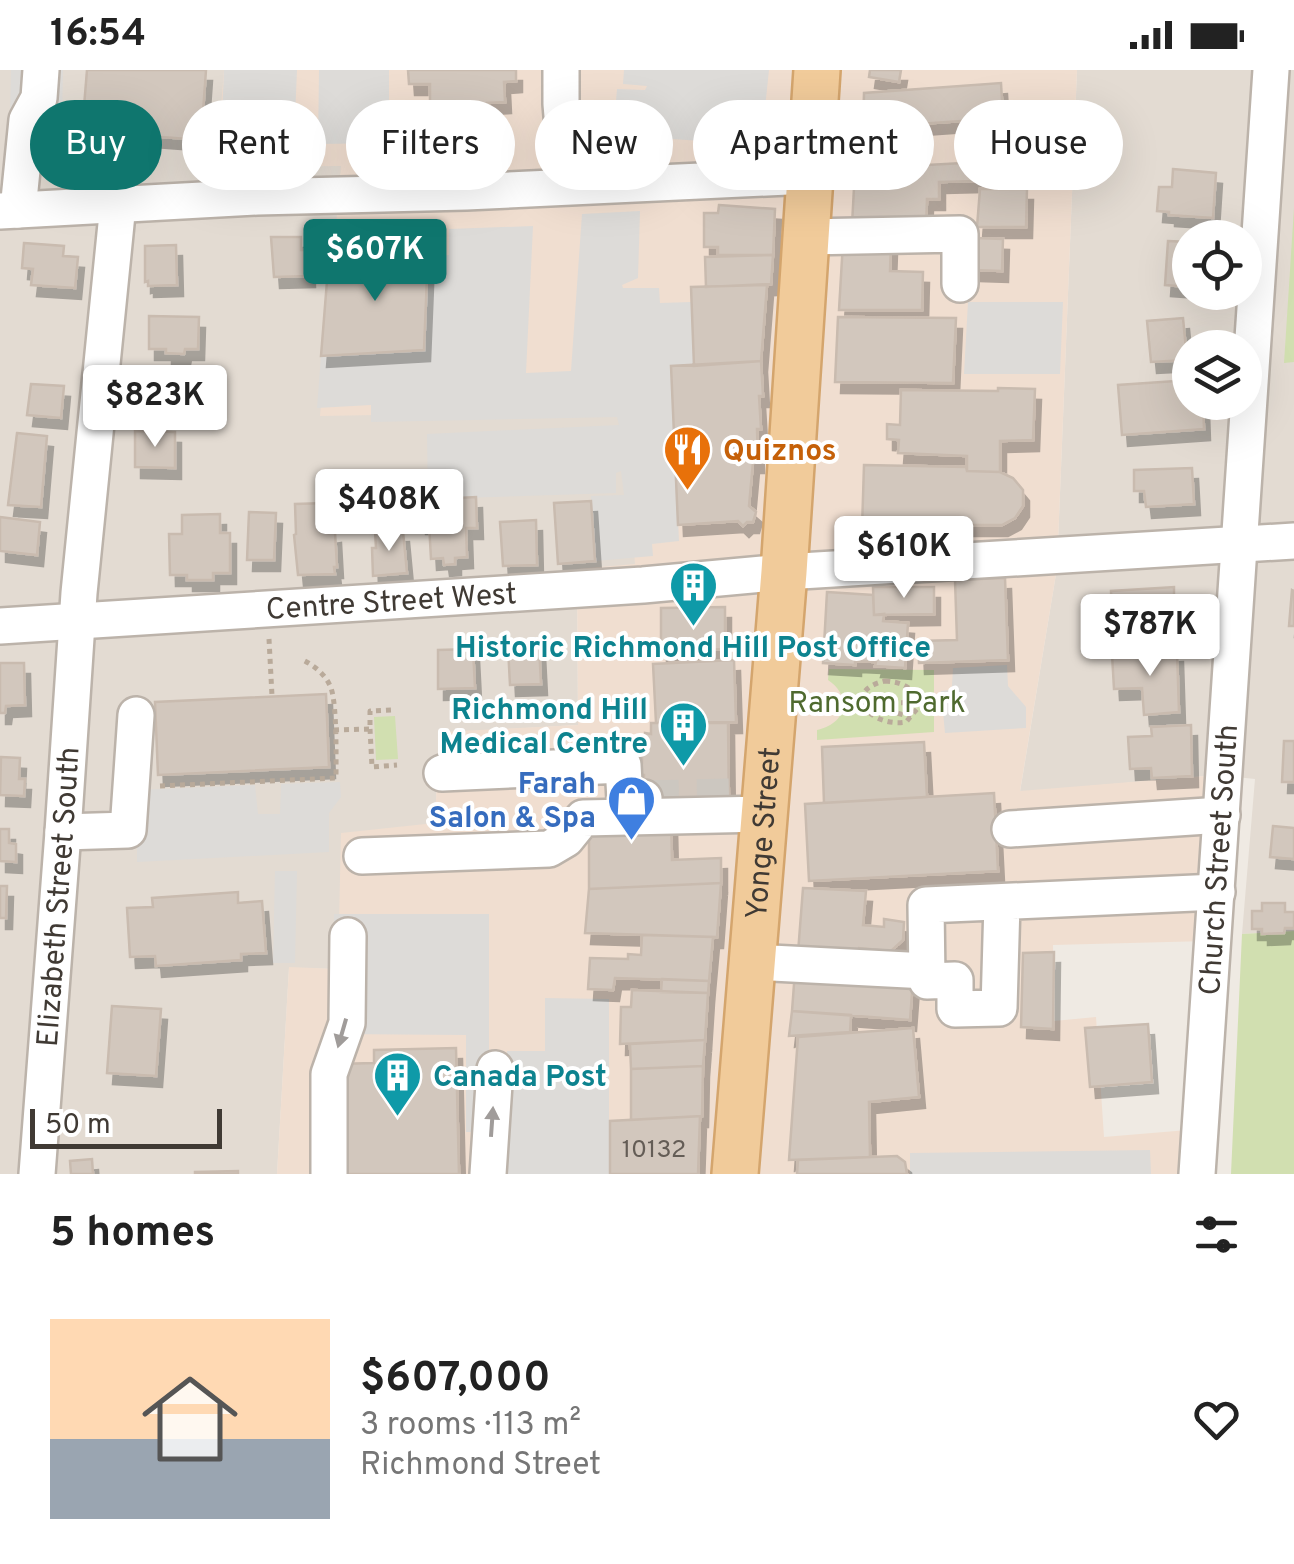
<!DOCTYPE html>
<html lang="en">
<head>
<meta charset="utf-8">
<style>
	body { margin:0; font-family:Overpass,sans-serif; background:#f2f2f2; color:#222; height:100vh; display:flex; flex-direction:column; font-size:38px; white-space:nowrap }
	* { box-sizing:border-box; margin:0 }
	p { font-size:32px; color:#767676 }
	.icon { flex:none; width:55px; height:55px; fill:none; stroke:currentColor; stroke-width:2; stroke-linecap:round; stroke-linejoin:round }
	.map { position:relative; height:1104px; overflow:hidden }
	.side { display:flex; flex-direction:column; background:#fff; flex:1 }
	.side>* { flex:none }
	.guide { position:absolute; left:30px; top:30px; width:1235px; height:90px; display:flex; gap:20px }
	.fabs { position:absolute; left:1172px; top:150px; display:grid; gap:20px }
	.fabs a { display:grid; place-items:center; width:90px; height:90px; border-radius:50%; background:#fff; box-shadow:0 10px 40px #0002; font-size:50px }
	.scale { position:absolute; left:30px; bottom:25px; width:192px; box-sizing:border-box; padding-left:10px; border:5px solid #403a34; border-top:0; font-size:28px; line-height:35px; white-space:nowrap; color:#403a34; -webkit-text-stroke:8px #fff; paint-order:stroke }
	.price { position:absolute; translate:-50% -85px; padding:0 22px; border-radius:10px; background:#fff; color:#222; font-size:32px; line-height:65px; filter:drop-shadow(0 2px 5px #0008) }
	.price::after { content:''; position:absolute; left:50%; top:60px; width:30px; height:22px; margin-left:-15px; background:inherit; clip-path:polygon(0 0,100% 0,50% 100%) }
	.price.current { background:#0f766e; color:#fff }
	ul { padding:0; list-style:none }
	li { display:flex; align-items:center; gap:30px; height:250px; padding:0 50px }
	li span { display:grid; place-items:center; flex:none; width:280px; height:200px; border-radius:0px; color:#555 }
	li>.icon { margin-inline-start:auto }
	span .icon { width:120px; height:120px; fill:#fffc; stroke-width:1 }
	li b { font-size:42px }
	h2 { display:flex; justify-content:space-between; align-items:center; height:120px; padding:0 50px; font-size:42px }
	.tag { padding:0 35px; border-radius:45px; background:#fff; box-shadow:0 10px 40px #0002; font-size:35px; line-height:90px }
	.tag.current { background:#0f766e; color:#fff }
	.status { display:flex; justify-content:space-between; align-items:center; height:70px; padding:0 50px; background:#fff; direction:ltr }
	.status svg { height:28px; fill:currentColor }
	.map>svg:first-child { display:block }
	.residential { fill:#e3dbd2; fill-rule:evenodd }
	.commercial { fill:#f0ded0 }
	.green { fill:#d1dfb0 }
	.parking { fill:#dddbd8 }
	.building { fill:#d2c7bd; stroke:#c9bbaf; stroke-width:2.5; filter:url(#shadow) }
	.lines { fill:none; stroke-linecap:round; stroke-linejoin:round }
	.minor-tunnel { stroke:#ccc7c0; stroke-width:35; stroke-dasharray:35 18; stroke-linecap:butt }
	.minor-casing { stroke:#bcb3aa; stroke-width:40 }
	.major-casing { stroke:#d4a56d; stroke-width:50 }
	.path { stroke:#b9aa9a; stroke-width:5; stroke-dasharray:5 5; stroke-linecap:butt }
	.minor { stroke:#fff; stroke-width:35 }
	.major { stroke:#f1cb9a; stroke-width:45 }
	.oneway { fill:#a09c9a }
	.labels { text-anchor:middle; stroke-width:8; stroke-linejoin:round; paint-order:stroke }
	.number-label { font-size:25px; fill:#645d56 }
	.food-label { font-size:30px; font-weight:bold; fill:#c56008; stroke:#fff; text-anchor:start }
	.street-label { font-size:30px; fill:#403a34; stroke:#fff }
	.culture-label { font-size:30px; font-weight:bold; fill:#0d838f; stroke:#fff }
	.park-label { font-size:30px; fill:#4f6a2f; stroke:#fff }
	.shop-label { font-size:30px; font-weight:bold; fill:#366cbe; stroke:#fff; text-anchor:end }
</style>
</head>
<body>
<div class="status"><b>16:54</b><svg viewBox="0 0 49 12"><path d="M0 12V9h3v3zM5 12V6h3v6zM10 12V3h3v9zM15 12V0h3v12zM26 1h20v11H26zM47 4h2v5h-2z"/></svg></div>
<div class="map">
<svg width="1294" height="1104" viewBox="0 0 1294 1104">
	<defs>
		<filter id="shadow"><feDropShadow dx="6" dy="11" stdDeviation="0" flood-color="#0004"/></filter>
	</defs>
	<rect width="100%" height="100%" fill="#efeae3"/>
	<path class="residential" d="M0 0H224L341 96 622 341 636 495 577 499 578 655 439 663 435 753 338 899 289 898 277 1104H0Z
		M1077 0H1294V861L1242 864 1255 709 1217 705 1020 722 1057 498ZM1190 168H1245V222H1190ZM1190 278H1245V332H1190Z"/>
	<path class="commercial" d="M224 0H1077L1057 498 1020 721 1217 705 1207 871 1053 875 1054 951 1096 947 1104 1067 1188 1060 1185 1104H277L289 897 338 899 341 763 435 753 439 662 578 655 577 499 635 494 622 341 320 346 341 96 216 97Z"/>
	<path class="green" d="M1294 138V292L1284 293Z
		M829 599 934 600V662L817 670V660C846 654 853 627 828 610Z
		M395 646 398 689 376 690 374 647Z
		M1294 861V1104H1231L1242 864Z"/>
	<path class="parking" d="M11 0H63L61 97H9Z
		M224 0H297L293 95 220 91Z
		M319 0H389V73L318 74Z
		M624 0H769L763 57H746V74L613 65 617 19 645 20 647 16 623 14Z
		M640 141 638 208 622 215 623 218H659L660 233 691 232 694 296 671 297 679 471 652 474 653 486 595 491 594 464 592 463 591 426 624 425 621 401 616 403V423L428 429 427 364 619 355 617 347 371 352V335L317 338 321 286 424 280 428 187 449 185V159L533 156 526 303 571 301 582 144Z
		M968 232H1063L1060 304H964Z
		M1007 595 1008 616 1026 637V658L945 663 941 621 950 620 952 616 953 598Z
		M340 712 341 727 329 743V782L137 792V778L115 741 116 721 255 715 258 744H280L281 714Z
		M275 801H297L295 893H273Z
		M334 844H489V1062H466V965L334 964Z
		M545 928 609 929V1104H507V981H545Z
		M1150 1080 1151 1104H910V1083Z"/>
	<path class="building" d="M87 0H206L201 70 82 61Z
		M408 0H516V11L504 12 505 32 487 33 488 50 480 51 481 63 430 65V14H409Z
		M870 0H901L899 12 869 7Z
		M1001 13 1003 48 863 58 864 23Z
		M905 58V65H912V76H904L903 85 865 86 866 60Z
		M1017 90V110L939 112V129H927L926 158 852 155 855 99Z
		M1173 99 1216 103 1213 148 1169 145V142L1157 141 1159 117H1172Z
		M980 119H1027L1026 157H977Z
		M719 135 775 139 773 185H718V177H704V143H718Z
		M271 167H301V180H308L309 206 274 207Z
		M975 168 1003 169 1002 201 974 200Z
		M1168 171 1190 172V217L1165 215Z
		M843 172 891 173 890 201 923 202 922 240H839Z
		M24 173 64 176 63 186 78 187 75 218 31 215 33 199 22 198Z
		M176 175 177 215 148 216V211L145 212V176Z
		M428 182 424 280 321 286 329 186Z
		M773 185 771 214 706 217 705 187Z
		M767 215 761 291 694 296 691 217Z
		M149 246 199 247 198 279H185L184 284 166 283V279H149Z
		M838 247 956 248 953 313 835 312Z
		M1183 248 1187 290 1151 292 1147 251Z
		M761 291 763 326H759L761 359H757L758 392H753L749 436 756 442 753 452H747L743 456 738 451 678 455 671 296Z
		M1190 310V332H1203L1204 359 1122 365 1118 315Z
		M31 314 64 316 61 348 27 345Z
		M998 318 1035 319 1033 370 1000 371V402L967 401V386L898 383 899 370 887 369V354L900 355 901 320 998 321Z
		M135 361 175 362V398L135 397Z
		M17 363 47 366 41 437 8 435Z
		M864 395 966 397 967 401 1000 402 1013 408 1023 420V436L1015 448 1002 455H965V459H862Z
		M1192 398 1194 434 1146 437 1144 421H1134V400Z
		M476 427 477 458H466L467 487 455 488V494L444 495 443 488 431 489 429 453H420L419 430Z
		M591 431 595 491 558 494 554 433Z
		M327 433 329 463 335 462 337 497H334L335 504 298 505 294 465 296 464 295 434Z
		M249 442 276 443 274 490H247Z
		M220 444V463H230V503H213V510H187V505H170L169 464H182V445Z
		M0 447 40 452 37 485 0 481Z
		M536 450 537 495 503 496 500 452Z
		M403 461 407 503 373 506 372 478H376L375 462Z
		M1005 508 1008 590 919 593 918 571 957 570 955 510Z
		M873 517H934V544L874 545Z
		M1174 517V531H1185L1186 551 1175 552 1176 569 1127 571 1126 544 1112 545 1111 521Z
		M1292 520 1294 521V556H1289Z
		M827 522 873 525 874 545 884 544 883 551 908 553 905 598 875 596 876 592 855 591V595L823 593Z
		M725 537V579L661 582V538Z
		M539 575 541 614 510 615 508 577Z
		M473 579 475 618 438 619V580Z
		M1177 581 1179 642 1144 645 1142 618 1114 619 1112 584Z
		M734 590 736 652 656 653 653 594Z
		M0 593H24L25 635 6 636 5 643H0Z
		M326 624 329 697 158 705 155 632Z
		M651 653H728L729 737H644V705H637V693H642V680H645V663L651 664Z
		M1191 655 1192 706 1152 708 1151 698 1130 699 1128 667 1152 666 1151 657Z
		M1284 671H1294V712H1282Z
		M924 672 927 727 824 733 822 677Z
		M1 687 20 688 19 709H25L24 726 0 725Z
		M994 723 998 801 809 811 805 734Z
		M671 748 672 790 721 788V813L589 819V751Z
		M1273 756 1294 758V789L1270 787Z
		M0 759H9V773L16 774V792L0 791Z
		M721 813 717 867 585 863 589 819Z
		M0 816H7L6 848H0Z
		M803 818 866 821 863 855 884 857V849L904 852 903 870 891 881 859 878 858 885 798 883Z
		M238 822V833L262 831 266 883 241 884V890L156 896 155 886 130 887 127 838 153 837 152 828Z
		M1262 833H1285V842H1294V858H1285L1284 863 1262 864V859H1252V841H1262Z
		M642 865 713 867 709 911 615 908 613 920 588 919 590 888 628 889V884L641 885Z
		M1054 882 1053 959 1021 957 1023 883Z
		M795 901 913 910 910 950 792 941Z
		M662 909 709 911 708 923 661 922Z
		M632 920 708 923 705 970 620 974 621 937H631Z
		M112 936 161 939 156 1006 107 1003Z
		M792 941 851 945 850 962 789 966Z
		M1148 954 1152 1012 1090 1017 1085 958Z
		M913 958 919 1027 869 1032 870 1087 789 1090 798 967Z
		M705 970 703 996 631 999 630 974Z
		M456 978 459 1104H339L337 994 374 993V980Z
		M703 996 702 1046 631 1050V999Z
		M700 1046 698 1104H610V1051Z
		M897 1086 905 1092 907 1104H797L798 1090Z
		M92 1089 93 1104H71L70 1091Z
		M238 1101V1104H195V1102Z"/>
	<g class="lines">
		<path class="minor-tunnel" d="M644 728 729 726"/>
		<defs>
			<g id="minor">
				<path d="M561 0V34L568 116"/>
				<path d="M18 140 27 50 39 28 41 0"/>
				<path d="M0 141 257 127 466 122 809 106"/>
				<path d="M805 167 960 164V214"/>
				<path id="s1" d="M0 556 643 515 784 502 1294 471"/>
				<path d="M442 703 623 695 625 730 644 728"/>
				<path d="M1010 759 1222 745"/>
				<path d="M63 762 128 760 136 645"/>
				<path d="M362 786 549 779 566 769 583 748 764 744"/>
				<path d="M1002 833 999 938 955 939V910L927 911 926 835 1217 822"/>
				<path d="M752 892 927 901"/>
				<path id="s2" d="M37 1104 63 762 79 523 118 134"/>
				<path d="M329 1104V1004L347 953 348 866"/>
				<path d="M488 1104 495 999"/>
				<path id="s3" d="M1197 1104 1271 0"/>
			</g>
			<g id="major">
				<path id="s4" d="M735 1104 784 502 817 0"/>
			</g>
		</defs>
		<use href="#minor" class="minor-casing"/>
		<use href="#major" class="major-casing"/>
		<path class="path" d="M765 41 781 42
			M473 63 475 94
			M269 569 272 626
			M885 611C899 612 908 615 917 626V639L906 652C870 658 840 621 885 611Z
			M811 634 944 632
			M869 635 911 647
			M370 659 372 697 397 695
			M334 660 370 659V641L393 640
			M160 716 336 708C336 687 337 635 331 618 326 605 315 596 303 590"/>
		<use href="#minor" class="minor"/>
		<use href="#major" class="major"/>
	</g>
	<defs><path id="oneway-solid" d="M-6-.8H1V-3.2L6.5 0L1 3.2V.8H-6Z" transform="scale(2.5)"/></defs>
	<g class="oneway">
		<use href="#oneway-solid" transform="translate(342 963) rotate(106)"/>
		<use href="#oneway-solid" transform="translate(492 1052) rotate(-86)"/>
	</g>
	<defs>
		<symbol id="restaurant-pin" viewBox="-11 -11 22 30"><path d="M0 17L-7.5 6A9.5 9.5 0 1 1 7.5 6Z" fill="#e8710a" stroke="#fff"/><path d="M-5-6h1v4h1v-4h1v4h1v-4h1v5L-1.5 .5V6h-2V.5L-5-1ZM5-6V6H3V1.5H1.5Q1.5-4 5-6Z" fill="#fff"/></symbol>
		<symbol id="building-pin" viewBox="-11 -11 22 30"><path d="M0 17L-7.5 6A9.5 9.5 0 1 1 7.5 6Z" fill="#0f9aa8" stroke="#fff"/><path d="M-4-6H4V6H1V3H-1V6H-4ZM-2.5-4.3h1.7v1.8h-1.7ZM.8-4.3h1.7v1.8H.8ZM-2.5-1h1.7V.8h-1.7ZM.8-1h1.7V.8H.8Z" fill="#fff"/></symbol>
		<symbol id="shop-pin" viewBox="-11 -11 22 30"><path d="M0 17L-7.5 6A9.5 9.5 0 1 1 7.5 6Z" fill="#3f7fe0" stroke="#fff"/><path d="M-5-2.5h2.3a2.7 3.5 0 0 1 5.4 0H5L5.5 6h-11ZM-1.5-2.5h3a1.5 2.3 0 0 0-3 0Z" fill="#fff"/></symbol>
	</defs>
	<g fill-rule="evenodd">
		<use href="#restaurant-pin" x="660" y="352" width="55" height="75"/>
		<use href="#building-pin" x="666" y="488" width="55" height="75"/>
		<use href="#building-pin" x="656" y="628" width="55" height="75"/>
		<use href="#shop-pin" x="604" y="702" width="55" height="75"/>
		<use href="#building-pin" x="370" y="978" width="55" height="75"/>
	</g>
	<g class="labels">
		<g class="number-label">
			<text x="654" y="1087">10132</text>
		</g>
		<g class="food-label">
			<text x="723" y="390">Quiznos</text>
		</g>
		<g class="street-label">
			<text dy="10" stroke="none"><textPath href="#s1" startOffset="392">Centre Street West</textPath></text>
			<text dy="10" stroke="none"><textPath href="#s4" startOffset="342">Yonge Street</textPath></text>
			<text dy="10" stroke="none"><textPath href="#s3" startOffset="315">Church Street South</textPath></text>
			<text dy="10" stroke="none"><textPath href="#s2" startOffset="278">Elizabeth Street South</textPath></text>
		</g>
		<g class="culture-label">
			<text x="693" y="587">Historic Richmond Hill Post Office</text>
			<text x="648" y="649" text-anchor="end">Richmond Hill<tspan x="648" dy="34">Medical Centre</tspan></text>
			<text x="433" y="1016" text-anchor="start">Canada Post</text>
		</g>
		<g class="park-label">
			<text x="877" y="642">Ransom Park</text>
		</g>
		<g class="shop-label">
			<text x="596" y="723">Farah<tspan x="596" dy="34">Salon &amp; Spa</tspan></text>
		</g>
	</g>
</svg>
<div class="fabs">
<a><svg class="icon" aria-label="locate" viewBox="0 0 24 24"><circle cx="12" cy="12" r="6"/><path d="M12 2v4M12 18v4M2 12h4M18 12h4"/></svg></a>
<a><svg class="icon" aria-label="layers" viewBox="0 0 24 24"><path d="M12 4l9 5-9 5-9-5zM3 14l9 5 9-5"/></svg></a>
</div>
<div class="scale">50 m</div>
<b class="price current" style="left:375px;top:234px">$607K</b>
<b class="price" style="left:155px;top:380px">$823K</b>
<b class="price" style="left:389px;top:484px">$408K</b>
<b class="price" style="left:904px;top:531px">$610K</b>
<b class="price" style="left:1150px;top:609px">$787K</b>
<div class="guide">
<a class="tag current">Buy</a>
<a class="tag">Rent</a>
<a class="tag">Filters</a>
<a class="tag">New</a>
<a class="tag">Apartment</a>
<a class="tag">House</a>
</div>
</div>
<section class="side">
<h2>5 homes<svg class="icon" aria-label="filters" viewBox="0 0 24 24"><path d="M4 7h16M4 17h16"/><circle cx="9" cy="7" r="2"/><circle cx="15" cy="17" r="2"/></svg></h2>
<ul>
<li><span style="background:linear-gradient(#ffd9b3 60%,#9aa5b1 0)"><svg class="icon" aria-label="home" viewBox="0 0 24 24"><path d="M3 11l9-7 9 7M6 9v11h12V9"/></svg></span><div><b>$607,000</b><p>3 rooms · 113 m²</p><p>Richmond Street</p></div><svg class="icon" aria-label="heart" viewBox="0 0 24 24"><path d="M12 20l-8-8c-3-5 5-10 8-4 3-6 11-1 8 4z"/></svg></li>
</ul>
</section>
</body>
</html>
